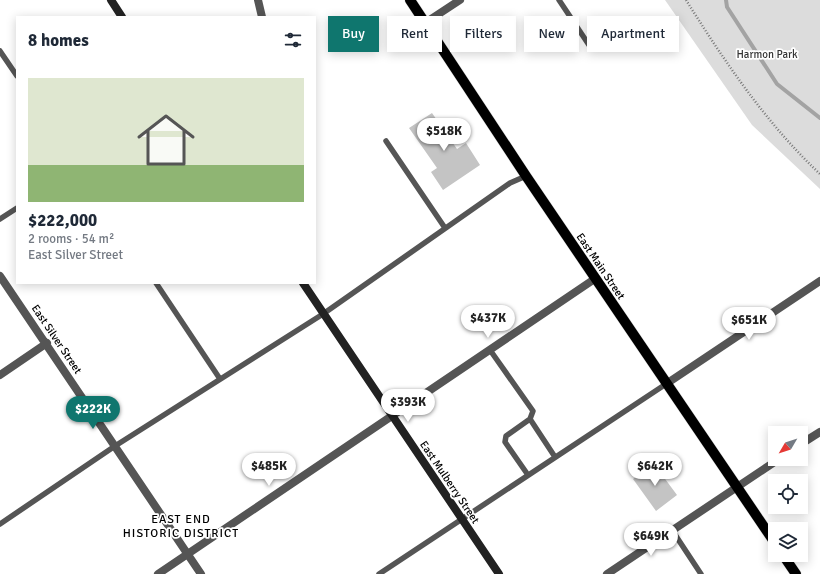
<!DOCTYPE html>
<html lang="en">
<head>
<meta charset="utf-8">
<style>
	body { margin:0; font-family:Signika,sans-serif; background:#f6f6f7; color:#1f2937; height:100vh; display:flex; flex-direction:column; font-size:15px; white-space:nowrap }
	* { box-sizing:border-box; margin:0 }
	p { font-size:13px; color:#747a83 }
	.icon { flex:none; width:22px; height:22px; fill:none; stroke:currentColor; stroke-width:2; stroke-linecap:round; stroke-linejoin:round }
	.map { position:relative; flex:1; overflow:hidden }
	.side { position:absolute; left:16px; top:16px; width:300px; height:268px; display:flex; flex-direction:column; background:#fff; border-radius:0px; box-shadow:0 2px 10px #0003 }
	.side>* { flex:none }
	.top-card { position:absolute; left:328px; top:16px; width:380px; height:36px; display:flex; gap:8px }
	.needle { width:26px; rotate:231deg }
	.fabs { position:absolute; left:768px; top:426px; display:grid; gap:8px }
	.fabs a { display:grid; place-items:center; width:40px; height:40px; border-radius:0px; background:#fff; box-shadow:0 2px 10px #0003; font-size:20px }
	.price { position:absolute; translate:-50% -34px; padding:0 9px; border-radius:14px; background:#fff; color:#222; font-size:13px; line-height:26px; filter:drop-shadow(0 1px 2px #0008) }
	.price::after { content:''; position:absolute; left:50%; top:24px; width:12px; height:9px; margin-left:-6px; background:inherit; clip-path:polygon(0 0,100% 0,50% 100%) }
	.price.on { background:#0f766e; color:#fff }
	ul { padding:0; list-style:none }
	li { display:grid; align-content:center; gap:8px; height:212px; padding:0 12px }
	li+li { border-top:1px solid #e0e1e3 }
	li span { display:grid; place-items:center; height:124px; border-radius:0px; color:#555 }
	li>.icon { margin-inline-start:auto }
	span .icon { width:72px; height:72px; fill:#fffc; stroke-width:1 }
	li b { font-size:17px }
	h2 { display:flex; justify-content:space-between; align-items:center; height:48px; padding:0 12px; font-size:17px }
	.tag { padding:0 14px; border-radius:0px; background:#fff; box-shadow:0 2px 10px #0003; font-size:14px; line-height:36px }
	.tag.on { background:#0f766e; color:#fff }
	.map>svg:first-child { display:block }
	.green { fill:#dcdcdc }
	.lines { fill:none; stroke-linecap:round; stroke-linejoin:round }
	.stream { stroke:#a3a3a3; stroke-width:4 }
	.building { fill:#c4c4c4 }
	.primary-casing { stroke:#dbdbdb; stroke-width:11 }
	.path { stroke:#777; stroke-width:2.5; stroke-dasharray:1 2; stroke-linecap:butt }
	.lane { stroke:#555; stroke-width:5.5 }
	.street { stroke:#555; stroke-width:8 }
	.secondary { stroke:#222; stroke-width:8 }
	.primary { stroke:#000; stroke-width:10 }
	.labels { text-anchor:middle; stroke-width:3.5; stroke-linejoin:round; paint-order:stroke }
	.park-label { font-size:11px; fill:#333; stroke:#fff }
	.street-label { font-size:11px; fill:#000; stroke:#fff }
	.neighbourhood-label { font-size:12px; letter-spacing:1px; fill:#000; stroke:#fff }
</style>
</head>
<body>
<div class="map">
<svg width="820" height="574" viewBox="0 0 820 574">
	<rect width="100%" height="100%" fill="#fff"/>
	<path class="green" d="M665 0H820V189L752 125Z"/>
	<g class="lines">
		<path class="stream" d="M726 0 727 7 777 84 820 118"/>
	</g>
	<path class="building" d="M432 113 457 149 466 143 480 165 443 190 431 172 437 168 409 128Z
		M654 464 677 495 656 511 633 479Z"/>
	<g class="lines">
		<defs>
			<path id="primary" d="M410 0 526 176 775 543
				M783 555 796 574"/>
		</defs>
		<use href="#primary" class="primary-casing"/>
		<path class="path" d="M686 0C725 62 766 123 820 174"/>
		<path class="lane" d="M559 0 589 45
			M0 51 17 76
			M386 141 445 228
			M0 219 17 208
			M156 283 220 379
			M490 350 533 411 530 419 506 436 505 442 528 475
			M530 419 555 457
			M0 524 115 446 323 314 510 183 526 176
			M672 530 701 574
			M379 574 666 384"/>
		<path class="street" d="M258 0 262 17
			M425 23 460 0
			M0 276 201 574
			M0 375 47 343
			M666 384 820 281
			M801 444 820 432
			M158 574 596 278
			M607 574 779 459"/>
		<path class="secondary" d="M111 0 122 17
			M303 283 499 574"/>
		<use href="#primary" class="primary"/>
	</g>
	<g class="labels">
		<g class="park-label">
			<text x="767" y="58">Harmon Park</text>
		</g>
		<g class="street-label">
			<text transform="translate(601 266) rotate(56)" y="4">East Main Street</text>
			<text transform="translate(57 339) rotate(56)" y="4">East Silver Street</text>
			<text transform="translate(450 482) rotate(56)" y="4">East Mulberry Street</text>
		</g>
		<g class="neighbourhood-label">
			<text x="181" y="523">EAST END<tspan x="181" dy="14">HISTORIC DISTRICT</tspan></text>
		</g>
	</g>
</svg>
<div class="fabs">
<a><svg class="needle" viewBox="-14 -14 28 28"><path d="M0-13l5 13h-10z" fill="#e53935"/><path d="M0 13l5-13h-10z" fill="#747a83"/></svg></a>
<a><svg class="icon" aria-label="locate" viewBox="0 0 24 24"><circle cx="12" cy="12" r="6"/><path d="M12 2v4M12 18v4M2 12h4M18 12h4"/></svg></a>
<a><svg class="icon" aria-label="layers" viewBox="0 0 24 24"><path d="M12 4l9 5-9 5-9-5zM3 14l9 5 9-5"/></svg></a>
</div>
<b class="price" style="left:444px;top:152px">$518K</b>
<b class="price" style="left:488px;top:339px">$437K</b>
<b class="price" style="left:749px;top:341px">$651K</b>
<b class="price" style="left:408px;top:423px">$393K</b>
<b class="price on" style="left:93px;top:430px">$222K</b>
<b class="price" style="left:269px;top:487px">$485K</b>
<b class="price" style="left:655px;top:487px">$642K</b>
<b class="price" style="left:651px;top:557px">$649K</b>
<div class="top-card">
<a class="tag on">Buy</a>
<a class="tag">Rent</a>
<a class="tag">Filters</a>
<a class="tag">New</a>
<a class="tag">Apartment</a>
</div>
<section class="side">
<h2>8 homes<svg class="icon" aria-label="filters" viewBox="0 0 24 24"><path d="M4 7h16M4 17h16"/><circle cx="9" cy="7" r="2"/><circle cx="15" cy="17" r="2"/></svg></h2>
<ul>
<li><span style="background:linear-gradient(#dfe7d0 70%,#8fb573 0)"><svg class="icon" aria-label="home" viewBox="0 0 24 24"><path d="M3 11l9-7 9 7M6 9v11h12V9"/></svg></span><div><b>$222,000</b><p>2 rooms · 54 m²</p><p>East Silver Street</p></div></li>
</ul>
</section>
</div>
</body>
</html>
